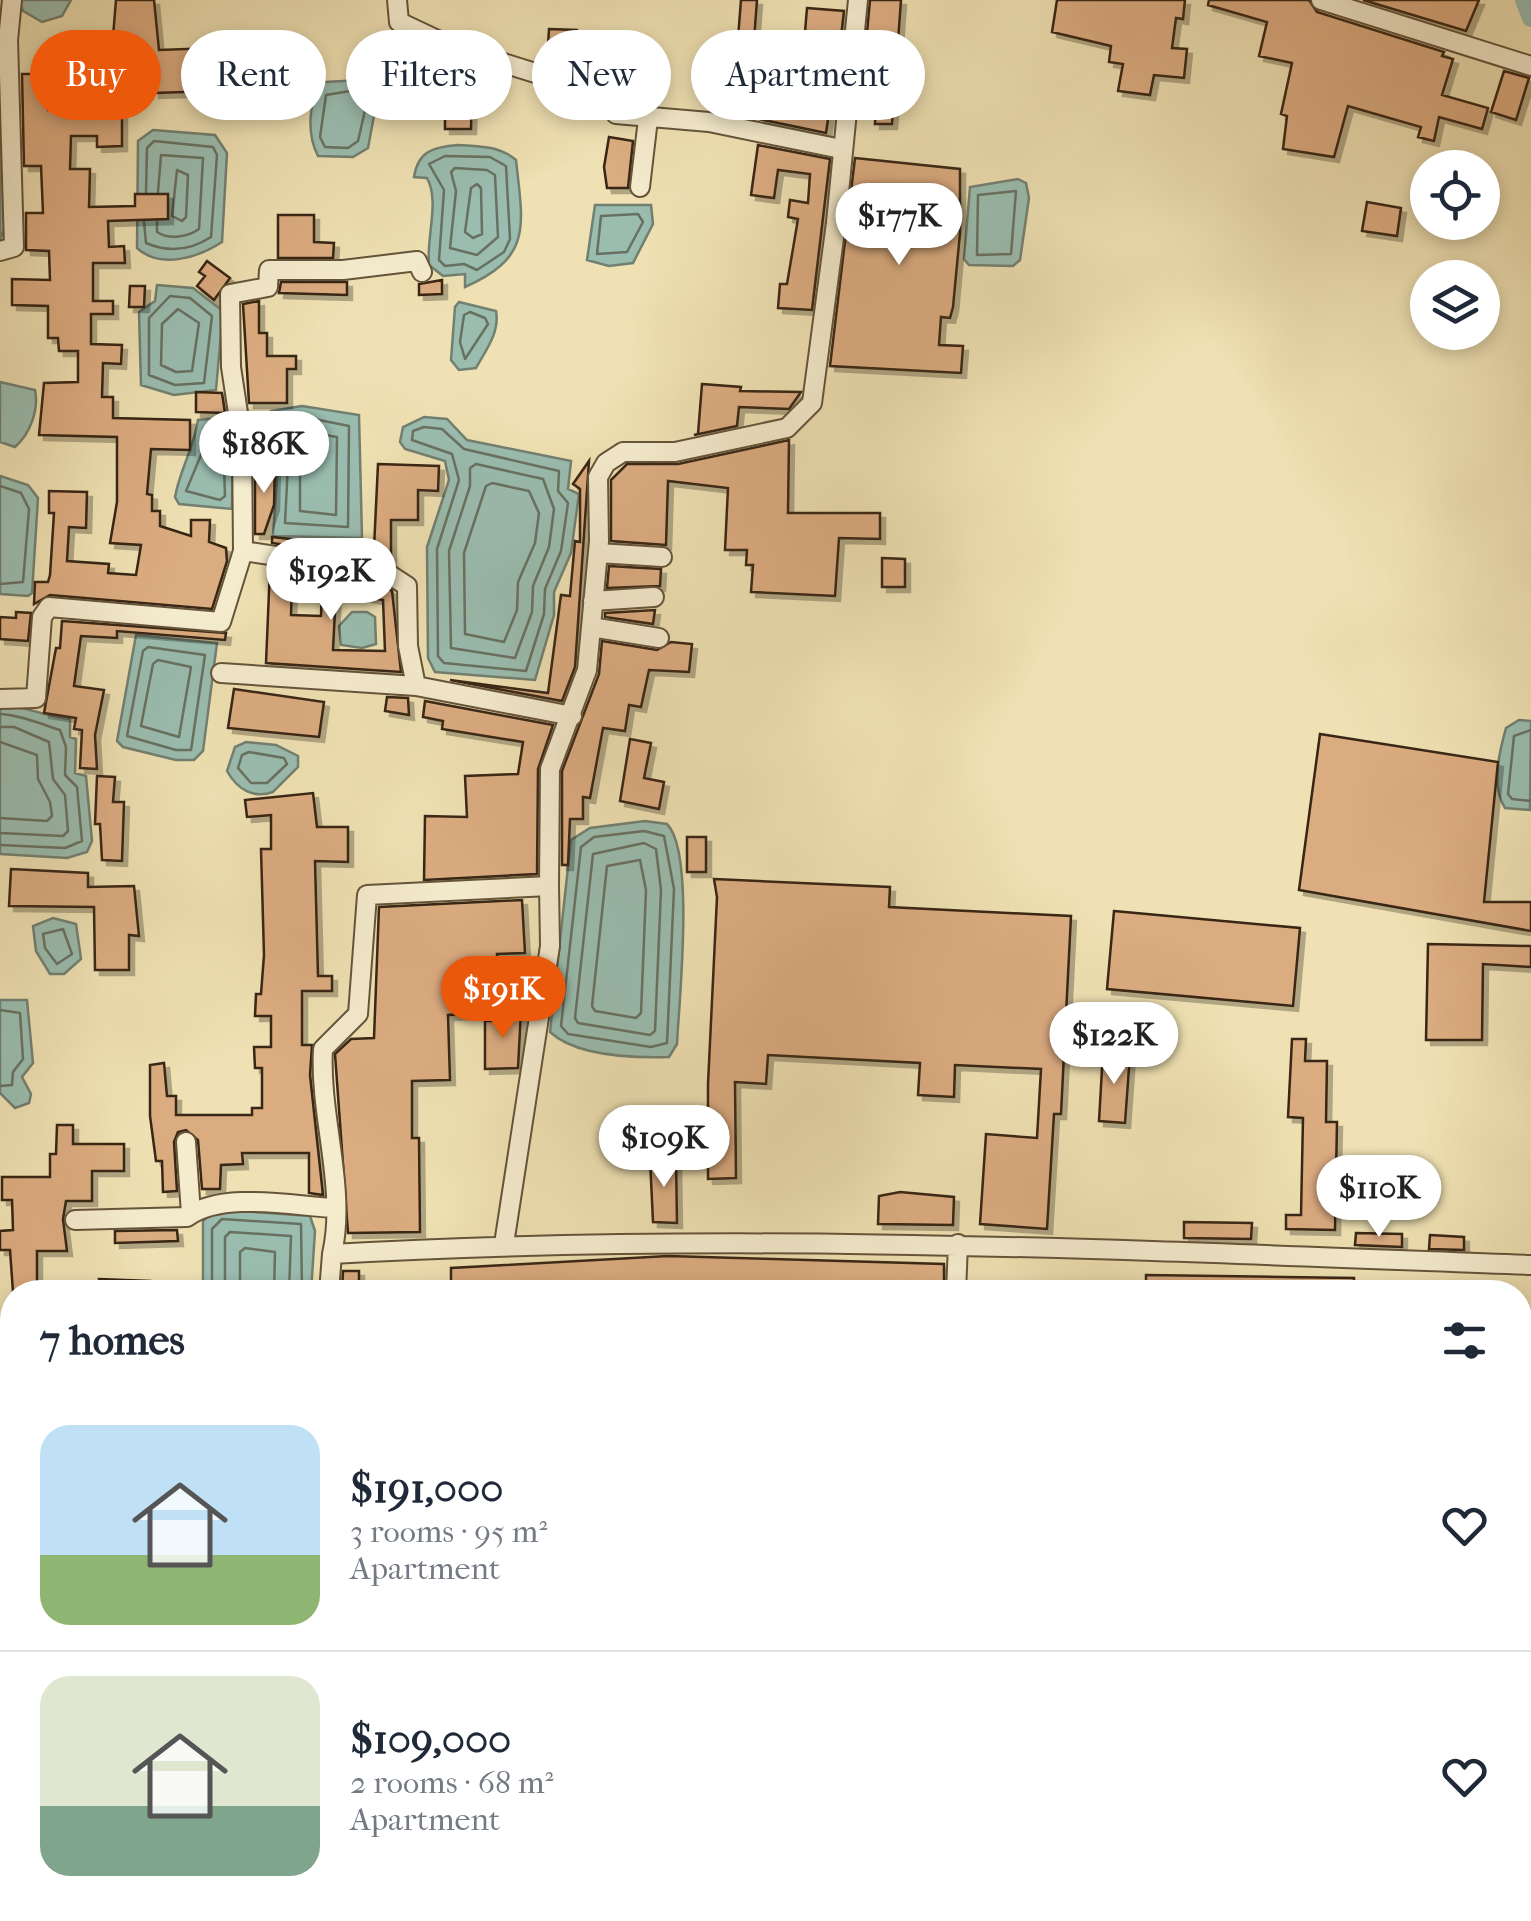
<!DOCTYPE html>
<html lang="en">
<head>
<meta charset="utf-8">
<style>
	body { margin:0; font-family:"IM FELL French Canon",serif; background:#f6f6f7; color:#1f2937; height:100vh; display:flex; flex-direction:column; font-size:38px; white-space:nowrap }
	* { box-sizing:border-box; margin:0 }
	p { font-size:32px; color:#747a83 }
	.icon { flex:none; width:55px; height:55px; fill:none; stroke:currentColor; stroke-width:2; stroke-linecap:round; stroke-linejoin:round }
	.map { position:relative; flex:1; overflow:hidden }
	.panel { position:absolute; left:0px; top:1280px; width:1532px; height:642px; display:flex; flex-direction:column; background:#fff; border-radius:40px 40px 0 0; box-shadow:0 5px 15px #0003 }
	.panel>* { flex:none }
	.top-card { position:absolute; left:30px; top:30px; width:1000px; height:90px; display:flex; gap:20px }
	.fabs { position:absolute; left:1410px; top:150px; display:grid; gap:20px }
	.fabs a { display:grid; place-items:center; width:90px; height:90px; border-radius:50%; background:#fff; box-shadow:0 5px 15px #0003; font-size:50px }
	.price { position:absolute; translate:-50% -85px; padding:0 22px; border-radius:35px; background:#fff; color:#222; font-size:32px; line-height:65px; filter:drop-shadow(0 2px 5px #0008) }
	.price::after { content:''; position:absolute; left:50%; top:60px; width:30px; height:22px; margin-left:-15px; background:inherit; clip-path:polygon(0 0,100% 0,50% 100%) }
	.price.current { background:#ea580c; color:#fff }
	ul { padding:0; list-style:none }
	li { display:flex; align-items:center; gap:30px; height:250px; padding:0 40px }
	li+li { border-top:2px solid #e0e1e3 }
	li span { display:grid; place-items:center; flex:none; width:280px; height:200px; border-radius:30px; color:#555 }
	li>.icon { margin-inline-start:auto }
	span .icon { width:120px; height:120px; fill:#fffc; stroke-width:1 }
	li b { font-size:42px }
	h2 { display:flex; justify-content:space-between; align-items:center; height:120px; padding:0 40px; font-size:42px }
	.chip { padding:0 35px; border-radius:45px; background:#fff; box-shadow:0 5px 15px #0003; font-size:35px; line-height:90px }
	.chip.current { background:#ea580c; color:#fff }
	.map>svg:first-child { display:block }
	.water { fill:#9abdb0; stroke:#728071; stroke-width:2.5 }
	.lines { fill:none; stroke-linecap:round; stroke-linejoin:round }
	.shore { stroke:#687161; stroke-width:2.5 }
	.canal { stroke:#9abdb0; stroke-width:18 }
	.building { fill:#dcac81; stroke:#372512; stroke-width:2.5; fill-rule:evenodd; filter:url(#shadow) }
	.street-casing { stroke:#65543a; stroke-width:22 }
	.street { stroke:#f5ecce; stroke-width:18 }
</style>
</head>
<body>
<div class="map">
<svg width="1531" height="1921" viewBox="0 0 1531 1921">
	<defs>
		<filter id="shadow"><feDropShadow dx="5" dy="5" stdDeviation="0" flood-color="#0004"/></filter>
	</defs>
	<rect width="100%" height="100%" fill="#efe1b3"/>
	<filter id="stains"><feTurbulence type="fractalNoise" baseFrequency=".002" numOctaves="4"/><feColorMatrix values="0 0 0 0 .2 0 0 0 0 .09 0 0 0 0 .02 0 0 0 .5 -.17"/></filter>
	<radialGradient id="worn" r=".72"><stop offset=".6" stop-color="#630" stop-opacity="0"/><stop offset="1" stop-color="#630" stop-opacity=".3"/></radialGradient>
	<path class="water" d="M19 0H71L62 16 42 22 23 11Z
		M361 80 373 88 376 105 368 148 353 157 318 156C307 135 307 99 325 82Z
		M0 97 9 217 0 240Z
		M153 130 215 135 227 153 222 242C199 257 161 270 137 248L138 141Z
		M458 145C479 146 500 146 516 160 523 226 533 257 465 287V274L443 276 429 265C426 238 440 201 427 178L414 177C418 151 433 147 458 145Z
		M1018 179 1026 183 1029 198 1020 260 1013 266 969 265 964 259 970 187Z
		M595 205H651L653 224 633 263 609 266 587 260Z
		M157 285 193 288 223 311 216 390 174 395 141 385 139 312 155 301Z
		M459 302 496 311C500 332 486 350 476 368L459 370 451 360 455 307Z
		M0 382 35 390C39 410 30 434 15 447L0 442Z
		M302 406 359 415 362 538 273 536 278 464 271 411Z
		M424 417 447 419 467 440 571 461 568 489 579 494 571 553 554 592V615L535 680 435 672 428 658 427 547 449 480 445 461 405 449 400 442 403 427Z
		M209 419 233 428 232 509 179 504 175 497C180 469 194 448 198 420Z
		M0 476 28 485 38 498 32 593 28 596 0 594Z
		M352 612H367L375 617 376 644 362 648 341 645 339 626Z
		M136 635 217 643 203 751 194 760H176L123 747 117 741Z
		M0 705C25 705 44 717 70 719V737L76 739 75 773 86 776 92 841 87 852 67 858 0 854Z
		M1519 720 1531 721 1530 810 1505 808C1491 786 1499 753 1506 728Z
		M246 742 276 745 298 756V767L273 792C253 799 237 789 227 771L235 747Z
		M645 821 667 824C695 852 679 1001 677 1044L669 1057C634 1058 576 1056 550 1032L571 840 590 828Z
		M53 918 76 924 81 959 64 974H50L36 951 33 926Z
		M0 1000H27L33 1063 22 1077 31 1094 29 1103 15 1108 0 1093Z
		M215 1209 310 1216 315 1231 311 1292H203V1221Z
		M4 1330 12 1337V1415H1L0 1331Z"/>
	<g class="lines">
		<path class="shore" d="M356 90 363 94 366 106 358 141 348 148 325 147 320 137 326 95Z
			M445 156 490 157 506 166 510 239 504 252 477 270 464 264 445 266 439 260 444 190 429 164Z
			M455 168 487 170 495 175 498 237 477 255 450 248 456 191 451 172Z
			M177 170 188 175 186 217 182 221 172 216Z
			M477 184 481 188 482 234 473 238 465 232 471 188Z
			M1016 191 1011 254 977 255 978 195Z
			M638 214 643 222 627 252 597 254 601 216Z
			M144 222 146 243C169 253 191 250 211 237L217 155 213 147 154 141 147 148 146 192
			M157 222V232C169 240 188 237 199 229L203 158 161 155 158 192
			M170 296 190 298 212 316 204 383 175 385 149 375V318Z
			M178 309 199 323 192 371 176 372 161 365 162 324Z
			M470 312 485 318 488 324 465 359 460 342 464 315Z
			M304 417 349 426 348 527 285 523 288 464 283 425Z
			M424 427 442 429 464 449 559 471 558 491 568 503 561 551 545 589 544 614 526 671 444 663 438 656 437 549 459 480 452 454 412 440 413 431Z
			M211 431 223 438 225 496 220 500 186 491Z
			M300 431 337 437 336 515 300 511Z
			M476 464 543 479 554 509 549 547 533 586 532 612 515 658 451 648 449 551 470 486V468Z
			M492 483 529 491 539 513 535 543 518 582 517 610 504 642 465 634 464 553 486 486Z
			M0 486 21 493 29 509 23 582 0 584
			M148 647 205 655 191 750H176L127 736 143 651Z
			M158 660 191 667 179 737 141 726 153 664Z
			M0 714C20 715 41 724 60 730L66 747 65 775 77 787 82 841 65 848 0 845
			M0 727H14L49 742 53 779 65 795 68 831 63 836 0 833
			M1531 730 1514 736 1508 794 1512 799 1531 801
			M0 742 37 755 38 779 50 802 52 816 47 821 0 818
			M249 752 284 758 287 764 267 783H251L238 768 242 755Z
			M644 831 664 836 674 889 667 1043 651 1047 568 1034 561 1026 581 847 594 837Z
			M644 843 656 849 661 890 655 1031 650 1035 578 1023 575 1018 593 854Z
			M640 860 646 890 641 1013 636 1018 595 1011 592 1006 607 866Z
			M63 929 72 954 57 964 45 948 43 934Z
			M0 1010 20 1013 23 1059 13 1072 12 1085 0 1086
			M212 1292V1229L222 1219 301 1224 302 1292
			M225 1292V1237L230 1232 291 1236 289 1292
			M240 1292V1252L245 1248 275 1252 274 1292"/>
		<path class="canal" d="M1524 0 1531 18"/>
	</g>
	<path class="building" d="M116 0H154L159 50 214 48 215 91 154 93V75H73V50L112 49Z
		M741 0H757L753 53 737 51Z
		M870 0H901L892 124H875L877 77 863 76Z
		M1057 0H1185L1183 19 1176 18 1172 48 1187 49 1184 78 1154 75 1150 95 1118 91 1123 64 1109 62 1111 46 1052 32Z
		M1209 0H1309L1317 12 1444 52 1442 56 1453 59 1442 95 1488 108 1482 129 1439 117 1434 141 1418 137 1421 127 1348 106 1334 157 1283 149 1287 116 1281 114 1292 63 1259 56 1267 22 1208 5Z
		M1363 0H1479L1466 31Z
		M807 8 844 11 840 46 804 44Z
		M549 29 577 30 576 72 547 64Z
		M765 47 788 50 783 84 832 92 826 133 759 119Z
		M407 49 429 50 443 57V69L407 68Z
		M435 71H451V85H472L471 129H445V87H435Z
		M1504 71 1529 78 1516 120 1491 112Z
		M22 74H49L48 110H96V104H122V146L97 147V136H71L70 169H90L89 207 135 206V194H168V219L108 221 109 247 124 246 125 263H93V301H113V314H91V344L122 345 121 364 103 363 102 397H113V418L190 420V450L151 449 147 494 152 495V511H160V526L191 536V520H210L209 542 226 548 227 561 212 609 50 595 34 604 35 582H48L50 575 54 513H49V491L87 492 86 528 69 527 67 561 109 564 108 573 136 575 141 545 110 543 117 502V437L39 435 44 383 78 382V351H59L58 338H48V306L12 305V279L50 280 49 251 26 250V213H43L41 166H24Z
		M609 137 633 141 628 188H607L604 167Z
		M758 145 830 159 812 310 778 308 780 284H787L798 219 788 217 790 200 808 203 810 174 778 170 774 198 751 195Z
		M855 158 960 169V233L953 307 950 318 941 317 939 345 963 346 961 373 830 366Z
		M1367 202 1401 208 1397 236 1362 231Z
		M278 215H314V242L334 243 333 258H278Z
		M207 261 230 278 214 300 197 286 205 276 199 272Z
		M442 280V294L419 295V284Z
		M281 282H347V295L279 293Z
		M130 286H145L144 307H129Z
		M259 301V333H267V356H296V369H287V403H249L243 304Z
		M702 384 741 387 740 391 801 392 789 409 739 407 737 426 694 435 698 434Z
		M196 392 222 393 225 413 196 412Z
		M789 440 788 513H880V539L839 538 835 596 751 592 753 565H746L747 550H725L728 488 668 481 666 545 611 541V480L627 464H678Z
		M589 461 575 667 562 701 450 680 548 693 561 595 570 596 575 541 580 542V489L573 484Z
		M255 464H275L274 505 264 534H255Z
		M378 464 439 466 438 491 418 490V520H391V561L272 543V537L374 548Z
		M882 558 905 559V587H882Z
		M609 566 661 569 660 586 607 588Z
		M270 568 382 585 392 591 401 672 266 663ZM292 585 322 589 321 616 291 615ZM336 591 383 600 385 651 333 650Z
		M655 610 653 624 605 617V613Z
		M16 612 31 613 28 641 0 639V617L16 618Z
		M62 621 226 633 225 640 117 631V638L81 636 74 686 104 690 95 735 97 769 80 768 82 730 74 729 76 718 44 713 56 648H60Z
		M602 641 657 650 671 642 692 644 689 672 649 670 641 707 629 705 625 731 603 728 590 798 583 797V819H570L568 865H562V771L599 674Z
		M234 689 324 702 319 737 228 728Z
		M387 697 408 698 409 715 385 711Z
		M425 701 553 725 538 769 537 874 424 880 425 816 467 817 465 776 518 774 523 742 442 729 443 721 423 717Z
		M1320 734 1498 762 1484 902H1531V931L1299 890Z
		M630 739 651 743 644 778 664 782 659 809 620 801Z
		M97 776 115 777 113 802H124L122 861 102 860 100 824H95Z
		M313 793 317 827H348V862L315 861 318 976H332V991H302V1045H312L310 1075 323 1195 309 1193V1153H242L243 1164 221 1165 220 1189H202L198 1140 186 1130 178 1132 174 1142 177 1191 163 1192 162 1161H156L150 1116V1065L164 1063 167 1096H176V1115H252V1108H262V1068H255L254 1047H271V1016H255L256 994H261L264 955 261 849H271V815L247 817 245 800Z
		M687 837H706V872H687Z
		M11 869 88 873V887L134 886 139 936 129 935V970H95L94 907 9 906Z
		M714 879 890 887 889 907 1071 916 1061 1114H1054L1047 1229 980 1224 986 1134 1037 1138 1041 1069 955 1065 954 1097 918 1095 920 1063 768 1055 766 1084 735 1082 736 1178 708 1179V1084L717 897Z
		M522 900 525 953 497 954 498 976 464 977 466 1014 448 1015 450 1080 412 1081V1138H419L420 1232 348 1233 335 1054 351 1039 374 1038 379 907Z
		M1114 911 1300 928 1293 1006 1107 989Z
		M1428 944 1531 946V967L1483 964 1482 1040H1426Z
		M521 1010 518 1068 485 1069V1021H502L501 1011Z
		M1292 1039H1306L1305 1061H1327L1326 1122H1337L1335 1230 1286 1229V1215H1301L1303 1118 1288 1117Z
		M1103 1052 1130 1054 1125 1123 1099 1121Z
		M57 1125H73V1144H124V1171H92V1201H66L63 1219 67 1251H37V1292H13L10 1250H0V1231L13 1230 12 1200H2V1177H50V1154H56Z
		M650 1158 676 1159 677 1223 653 1222Z
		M900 1192 954 1197 953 1225 878 1224 879 1196Z
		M1184 1222 1252 1223 1251 1239 1184 1238Z
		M177 1230 178 1241 115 1243V1231Z
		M1356 1233 1402 1234V1247L1355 1245Z
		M1430 1235 1464 1237V1250L1429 1249Z
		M668 1256 944 1264V1292H451V1268Z
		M343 1271H359V1292H342Z
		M1146 1275 1354 1278V1292H1146Z
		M99 1279 150 1281 149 1292H99Z"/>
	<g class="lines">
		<defs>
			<path id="street" d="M397 0 399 22 452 47 606 95 616 114 709 122 841 149
				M1321 0 1531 66
				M640 187 648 119
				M0 251 14 247 8 40 12 0
				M243 551 387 573 407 586 408 646 416 686 572 716
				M598 553 662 557
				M593 601 654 597
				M591 627 659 638
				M221 673 416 686
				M0 699 36 698 42 617 49 607 221 622 243 551 242 439 231 367 230 294 268 287 269 270H343L417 261 422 272
				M186 1142 191 1214
				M75 1220 187 1217C223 1191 292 1206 335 1208
				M504 1244 550 946 549 886
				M332 1254C347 1188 319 1116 323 1049L358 1014 367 895 549 886 550 769 587 670 599 541 598 477 606 463 623 452H675L787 428 812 403 836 223 858 0
				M329 1292 332 1254C731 1231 1131 1250 1531 1265
				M956 1292 958 1244
				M0 1501 12 1499
				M1520 1623 1531 1621
				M343 1910V1921
				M926 1921 927 1910"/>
		</defs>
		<use href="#street" class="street-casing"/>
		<use href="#street" class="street"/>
	</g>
	<rect width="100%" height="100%" filter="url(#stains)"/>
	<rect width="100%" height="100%" fill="url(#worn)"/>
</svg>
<div class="fabs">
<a><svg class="icon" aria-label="locate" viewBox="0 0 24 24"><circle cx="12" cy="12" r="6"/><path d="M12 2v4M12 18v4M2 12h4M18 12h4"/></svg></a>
<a><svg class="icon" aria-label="layers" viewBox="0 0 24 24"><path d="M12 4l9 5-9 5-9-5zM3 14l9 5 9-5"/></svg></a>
</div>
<b class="price" style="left:899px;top:268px">$177K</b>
<b class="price" style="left:264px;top:496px">$186K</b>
<b class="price" style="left:331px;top:623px">$192K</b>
<b class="price current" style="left:503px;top:1041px">$191K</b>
<b class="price" style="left:1114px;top:1087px">$122K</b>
<b class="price" style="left:664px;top:1190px">$109K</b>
<b class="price" style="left:1379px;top:1240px">$110K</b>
<div class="top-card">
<a class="chip current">Buy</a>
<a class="chip">Rent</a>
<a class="chip">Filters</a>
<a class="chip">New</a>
<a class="chip">Apartment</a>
</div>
<section class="panel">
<h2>7 homes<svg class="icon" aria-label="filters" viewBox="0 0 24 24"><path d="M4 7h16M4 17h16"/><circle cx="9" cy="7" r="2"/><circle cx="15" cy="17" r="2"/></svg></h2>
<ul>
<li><span style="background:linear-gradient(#bfe0f5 65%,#8fb573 0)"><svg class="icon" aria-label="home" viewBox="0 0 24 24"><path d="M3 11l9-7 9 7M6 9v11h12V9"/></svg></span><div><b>$191,000</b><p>3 rooms · 95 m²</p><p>Apartment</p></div><svg class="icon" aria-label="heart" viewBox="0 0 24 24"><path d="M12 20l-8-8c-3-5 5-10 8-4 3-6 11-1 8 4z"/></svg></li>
<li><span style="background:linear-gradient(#dfe7d0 65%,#7fa58c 0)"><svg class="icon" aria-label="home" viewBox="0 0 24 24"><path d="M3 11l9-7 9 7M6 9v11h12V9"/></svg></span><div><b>$109,000</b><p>2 rooms · 68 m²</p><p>Apartment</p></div><svg class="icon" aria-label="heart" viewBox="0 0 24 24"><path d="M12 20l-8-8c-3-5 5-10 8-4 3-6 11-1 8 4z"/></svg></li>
</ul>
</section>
</div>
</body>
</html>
